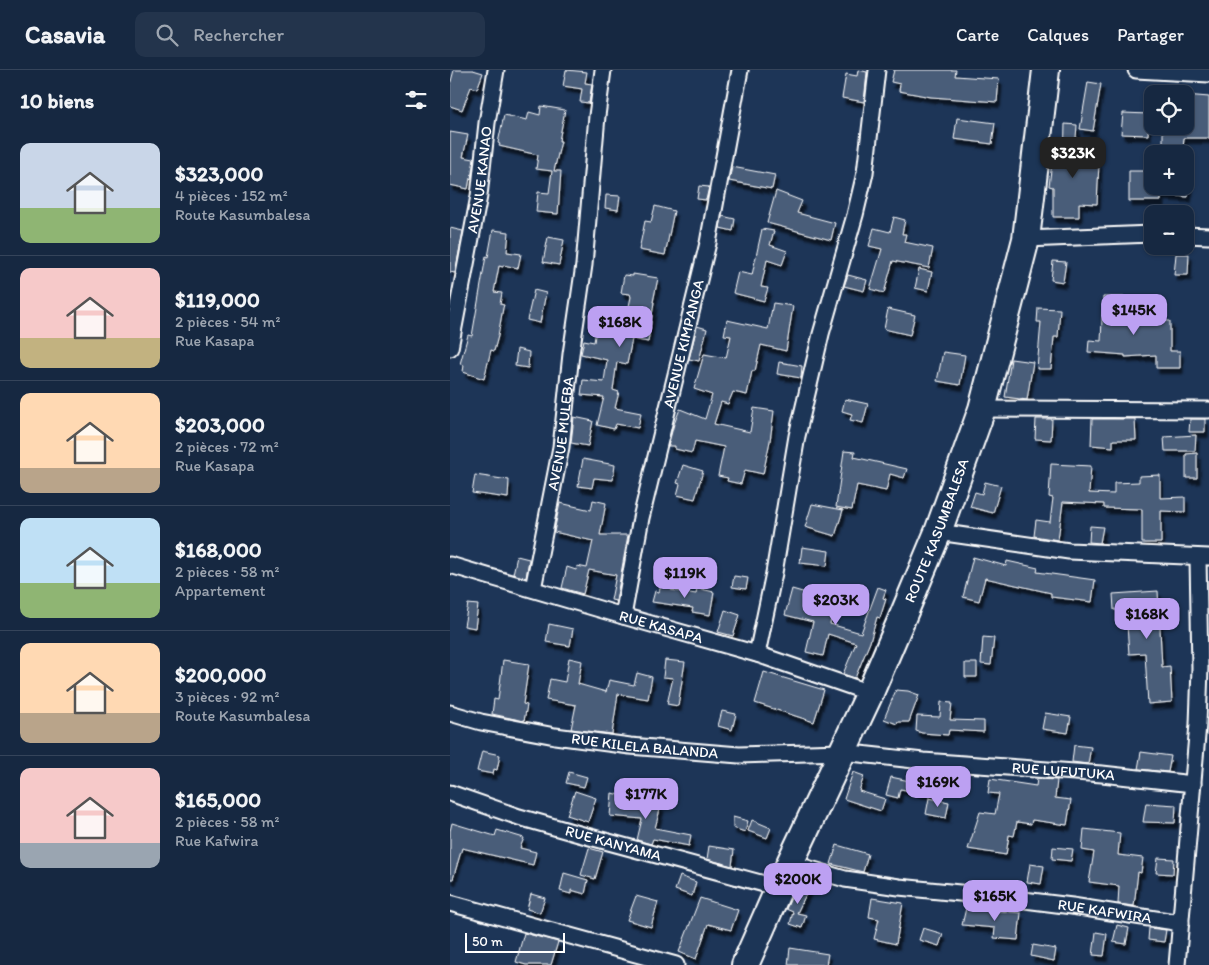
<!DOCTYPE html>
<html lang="fr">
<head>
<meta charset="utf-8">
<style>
	body { margin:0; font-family:Itim,sans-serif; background:#23344c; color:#f1f3f6; height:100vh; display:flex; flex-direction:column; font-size:19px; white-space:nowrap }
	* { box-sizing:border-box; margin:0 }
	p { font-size:16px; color:#9ea6b1 }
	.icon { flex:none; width:28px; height:28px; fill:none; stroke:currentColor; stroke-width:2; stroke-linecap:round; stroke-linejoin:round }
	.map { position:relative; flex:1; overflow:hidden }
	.details { display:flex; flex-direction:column; background:#162841; width:450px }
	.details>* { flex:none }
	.fabs { position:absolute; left:694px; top:15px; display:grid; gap:10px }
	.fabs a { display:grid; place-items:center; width:50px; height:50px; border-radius:10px; background:#162841; box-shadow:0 1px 4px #0004,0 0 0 1px #35445a; font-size:25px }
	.scale { position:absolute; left:15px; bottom:12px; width:100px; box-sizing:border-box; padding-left:5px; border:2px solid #fff; border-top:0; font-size:14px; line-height:18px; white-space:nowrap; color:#fff; -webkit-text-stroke:4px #1d3557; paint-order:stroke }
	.price { position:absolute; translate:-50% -42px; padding:0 11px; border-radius:10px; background:#bca0f2; color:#111; font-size:16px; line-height:32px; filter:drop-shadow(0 1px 2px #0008) }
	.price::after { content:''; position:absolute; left:50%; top:30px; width:15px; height:11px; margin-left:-8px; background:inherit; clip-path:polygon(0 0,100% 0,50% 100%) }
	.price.selected { background:#222; color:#fff }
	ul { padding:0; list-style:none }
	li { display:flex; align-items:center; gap:15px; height:125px; padding:0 20px }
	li+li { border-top:1px solid #35445a }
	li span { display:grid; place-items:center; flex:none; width:140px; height:100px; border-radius:10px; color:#555 }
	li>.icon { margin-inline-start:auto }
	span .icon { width:60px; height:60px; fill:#fffc; stroke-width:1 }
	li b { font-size:21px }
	h2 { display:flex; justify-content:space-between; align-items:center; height:60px; padding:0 20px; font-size:21px }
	header { display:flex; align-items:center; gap:30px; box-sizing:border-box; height:70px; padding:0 25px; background:#162841; border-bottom:1px solid #35445a }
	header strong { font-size:24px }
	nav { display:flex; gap:28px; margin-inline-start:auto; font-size:18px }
	.search { width:350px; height:45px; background:#23344c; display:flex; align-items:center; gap:12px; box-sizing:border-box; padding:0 18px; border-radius:10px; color:#9ea6b1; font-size:19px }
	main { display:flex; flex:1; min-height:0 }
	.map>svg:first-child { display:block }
	.building { fill:#4a5d79; stroke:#fff; filter:url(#shadow) }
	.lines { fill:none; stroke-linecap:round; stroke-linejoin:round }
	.minor-casing { stroke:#fff; stroke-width:19 }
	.trunk-casing { stroke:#fff; stroke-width:30 }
	.minor { stroke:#1d3557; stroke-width:15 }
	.trunk { stroke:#1d3557; stroke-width:26 }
	.labels { text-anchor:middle; stroke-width:4.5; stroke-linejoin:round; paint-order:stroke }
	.street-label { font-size:15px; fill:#fff; stroke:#1d3557 }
</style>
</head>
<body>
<header>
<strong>Casavia</strong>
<div class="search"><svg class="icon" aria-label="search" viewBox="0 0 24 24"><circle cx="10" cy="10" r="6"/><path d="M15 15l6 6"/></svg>Rechercher</div>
<nav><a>Carte</a><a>Calques</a><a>Partager</a></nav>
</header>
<main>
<section class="details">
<h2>10 biens<svg class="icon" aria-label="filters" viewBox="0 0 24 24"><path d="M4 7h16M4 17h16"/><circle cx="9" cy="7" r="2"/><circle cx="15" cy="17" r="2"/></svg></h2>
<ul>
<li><span style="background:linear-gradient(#c9d6e8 65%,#8fb573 0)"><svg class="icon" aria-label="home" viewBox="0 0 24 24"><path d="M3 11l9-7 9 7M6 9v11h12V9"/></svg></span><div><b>$323,000</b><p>4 pièces · 152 m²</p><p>Route Kasumbalesa</p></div></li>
<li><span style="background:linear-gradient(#f6c9c9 70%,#c2b280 0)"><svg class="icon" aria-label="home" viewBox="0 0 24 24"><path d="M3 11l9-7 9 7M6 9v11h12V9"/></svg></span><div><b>$119,000</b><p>2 pièces · 54 m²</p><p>Rue Kasapa</p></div></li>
<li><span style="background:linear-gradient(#ffd9b3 75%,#b9a48a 0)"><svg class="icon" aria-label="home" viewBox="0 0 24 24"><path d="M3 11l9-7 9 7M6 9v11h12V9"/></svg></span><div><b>$203,000</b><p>2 pièces · 72 m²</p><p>Rue Kasapa</p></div></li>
<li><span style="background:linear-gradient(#bfe0f5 65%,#8fb573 0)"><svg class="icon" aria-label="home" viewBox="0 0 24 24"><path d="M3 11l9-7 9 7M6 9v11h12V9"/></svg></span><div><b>$168,000</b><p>2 pièces · 58 m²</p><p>Appartement</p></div></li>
<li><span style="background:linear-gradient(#ffd9b3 70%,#b9a48a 0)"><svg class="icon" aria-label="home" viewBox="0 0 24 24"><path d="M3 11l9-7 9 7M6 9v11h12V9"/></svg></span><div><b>$200,000</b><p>3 pièces · 92 m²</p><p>Route Kasumbalesa</p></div></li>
<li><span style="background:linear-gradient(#f6c9c9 75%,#9aa5b1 0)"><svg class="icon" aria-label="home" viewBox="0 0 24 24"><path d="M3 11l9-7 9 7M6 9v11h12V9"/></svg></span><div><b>$165,000</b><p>2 pièces · 58 m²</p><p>Rue Kafwira</p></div></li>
</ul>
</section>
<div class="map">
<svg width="759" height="895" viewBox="0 0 759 895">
	<defs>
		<filter id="shadow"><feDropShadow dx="3" dy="5.5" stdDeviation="1" flood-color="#0009"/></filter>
	</defs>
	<rect width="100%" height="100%" fill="#1d3557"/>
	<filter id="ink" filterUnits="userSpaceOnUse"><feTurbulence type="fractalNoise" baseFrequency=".02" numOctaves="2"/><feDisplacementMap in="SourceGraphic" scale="10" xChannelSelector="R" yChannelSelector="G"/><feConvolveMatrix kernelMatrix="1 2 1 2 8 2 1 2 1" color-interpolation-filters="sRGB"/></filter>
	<g filter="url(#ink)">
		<path class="building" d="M4 0H23L33 3 27 19 21 17 12 40 0 36V15Z
			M116 0 137 2 135 13 142 14 139 33 130 32 132 19 113 16Z
			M408 0 417 2 414 32 392 28 396 4 407 6Z
			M444 0H506L505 6 549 9 547 32 481 27 449 21 450 14 441 12Z
			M638 12 651 14 643 61 630 59Z
			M735 25 759 27V68H734L733 79 713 78V56H735Z
			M91 36 115 40 109 71H111L104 101H111L108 144 86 142 88 122 99 123 102 101 86 99 88 85 49 76 50 74 48 73 54 45 77 50 79 42 90 45Z
			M673 43 699 44 698 65 671 64Z
			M507 48 545 53 542 74 504 69Z
			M615 54 627 55 625 81H640V93H649L647 134 629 133V147H603V117L599 116 602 93 614 94Z
			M0 62 18 65 13 87 24 89 21 109 20 108 18 119 0 115Z
			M282 97 325 105 322 119 279 111Z
			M679 101H697V116H740L738 127 711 125V131H679Z
			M249 116 259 117 256 130 247 129Z
			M326 121 352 131 347 143 385 153 381 170 317 153Z
			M156 125 170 126 168 140 155 138Z
			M205 136 224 141 215 185 189 180 195 151 201 152Z
			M272 146 285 149 283 161 270 158Z
			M444 147 455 150 452 164H456L454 172 483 178 479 198 443 191 434 223 420 219 432 179 419 176 424 158 440 162Z
			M0 158 13 161 5 203 0 202Z
			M312 159 324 161 320 175 337 181 332 195 317 190 311 217 318 218 314 231 283 223 288 202 302 205Z
			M43 160 59 162 57 182 71 184 68 198 53 195V197L49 196 44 222 52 223 50 234 54 235 53 238 48 266 44 281 41 280 34 309 13 302 14 295 10 294 18 265 22 266 36 186 38 187Z
			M98 167 114 170 109 195 93 192Z
			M726 184H739L738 205H724Z
			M603 191 616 192 613 212 601 210Z
			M469 199 482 202 478 221 465 218Z
			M183 204 208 208 203 232H204L198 272 182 269 177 294 167 292 163 320 169 322 165 338 191 343 188 358 166 354 164 359 147 355 154 327 131 325 133 310 154 312 157 290 131 284 134 270 144 272 148 246 176 250 181 227 180 224 171 223 174 205 183 206Z
			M398 205 417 210 414 221 394 216Z
			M84 220 96 223 90 253 77 250Z
			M653 227H675V250L720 251V281H730V298H706V285L675 287V285L638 282 639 270 651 271Z
			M323 233 343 236 336 281 311 275 305 301H302L297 325 283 322 278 334 271 332 264 354 300 362 304 338 324 341 320 371 313 404 295 400 291 414 277 411 278 408 268 406 274 377 245 371 242 383 225 379V376H218L224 354 230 339 255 349 262 325 244 319 254 284 276 288 281 266 274 265 277 250 318 259Z
			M588 238 610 239 608 267H604L601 299H587L591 252H587Z
			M438 239 465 245 460 265 434 259Z
			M247 256 257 259 249 291 239 289Z
			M67 279 79 282 78 298 65 296Z
			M493 282 515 285 510 315 487 311Z
			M561 289 583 292 577 330 555 327Z
			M329 292 352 296 351 308 327 304Z
			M395 329 418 334 413 353 400 350 402 344 392 341Z
			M124 347 143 351 138 376 121 373Z
			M586 349H602L601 370 585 369Z
			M642 349H685L686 370H663V377L641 375Z
			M740 349H755V362H739Z
			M746 365 745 381H715L714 367Z
			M394 381 405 382 404 387 457 399 454 408 440 404 436 421 407 415 402 440 386 437Z
			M747 383V408H736V384Z
			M133 389 165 395 163 410 144 408 142 418 128 416Z
			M601 394 641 396 639 423 664 424V413L689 412V406L710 405V428L735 427V442L711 441V473H692V439L654 438V434L613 432 608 470 584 466 586 450 600 452 603 428 599 427Z
			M233 395 253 401 245 429 227 425 230 414 227 413Z
			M25 405 59 410 58 428 22 423Z
			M535 412 551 416 543 443 520 437 525 422 532 424Z
			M143 430 156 433 150 465H178L166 531 161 530 166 505 139 500 133 524 112 518 117 497 126 500 127 496 137 498 143 471 104 462 110 433 141 440Z
			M362 434 393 440 385 466 355 457Z
			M640 456 653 457 650 473 639 472Z
			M352 477 379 481 377 496 350 493Z
			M67 486 79 489 76 508 63 504Z
			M523 487 556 496 557 491 588 498 587 502 645 510 642 532 601 527V523L535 508 529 531 513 527Z
			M284 506 298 508 296 519 282 517Z
			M212 512 222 514 221 520 246 524 247 518 264 522 260 545 242 542 243 538 202 532 205 521 209 522Z
			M379 516 389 518 380 554 411 563 428 517 436 520 433 528 436 529 430 548 427 547 420 572 405 608 393 604 406 573 378 564 373 586 356 582 363 552 335 545 342 519 356 523 352 538 372 544Z
			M708 521 712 597 720 596 722 632 698 634 695 583 679 584 676 540H664L663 524Z
			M18 534 28 535 25 558 14 556Z
			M275 540 290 545 283 566 268 562Z
			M99 554 123 559 120 576 96 572Z
			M533 567 544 568 541 595 531 594Z
			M119 588 132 591 128 614 156 622 159 610 184 615 187 603 202 607 198 629 168 624 162 664 121 659 126 635 96 630 100 609 115 612Z
			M53 590 79 594 73 634 77 635 74 651 42 644 44 629 48 630Z
			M215 590 235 592 228 636 217 634 223 608 213 607Z
			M515 593H527V607H515Z
			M314 602 374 620 364 652 305 633Z
			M446 620 458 621 469 625 459 652H448L447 654 434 649Z
			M491 632 502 633 500 650 534 651V662L499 660 498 665 472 663 466 661 467 646 490 647Z
			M272 641 286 644 282 660 268 656Z
			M595 643 621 647 618 663 592 659Z
			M624 675 641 677 638 694 622 692Z
			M32 681 50 685 47 700 44 699 43 704 27 701Z
			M691 682 721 686 718 702 688 699Z
			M119 702 137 707 134 717 116 713Z
			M403 702 414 706 409 721 435 729 431 741 394 729Z
			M465 705 483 708 480 724 450 719 448 728 436 725 441 707 464 712Z
			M540 709 586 716 587 709 607 710 605 728 621 730 617 755 582 750 581 754 567 752 564 766 559 765 556 785 518 779 530 742 545 744 549 724 538 723Z
			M125 721 146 728 138 752 117 745Z
			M162 723 211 736 205 758 241 765 239 776 203 769 201 774 187 770 192 749 160 746Z
			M479 728 499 732 496 748 476 744Z
			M696 733 726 735 725 753 693 752Z
			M283 747 298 751 295 762 283 758Z
			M302 750 321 758 317 768 298 761Z
			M2 753 45 766 47 760 74 768 70 778 86 782 83 795 12 778 3 809H0V761Z
			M634 759 670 763 668 785 693 788 691 803 688 802 684 836 668 834 669 816 639 812 644 782 632 780Z
			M387 775 418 784 413 802 381 794Z
			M259 776 284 780 282 796 257 789Z
			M603 777 623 779 621 791 602 789Z
			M139 778 153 782 145 809 131 805Z
			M708 788 724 789 723 804 706 803Z
			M580 794 594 796 591 814 577 812Z
			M114 803 138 810 135 824 121 820V824L110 821Z
			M230 806 246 812 242 826 225 820Z
			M348 813 359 818 347 843 356 845 352 858 340 854 343 842 336 839Z
			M81 824 95 828 90 843 77 839Z
			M186 826 208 832 201 857 177 850Z
			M250 828 288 840 281 860 258 854 246 889 229 882Z
			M422 828 453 833 446 874 424 869 429 849 419 847Z
			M516 838 571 843 568 870 544 868 545 858 512 855Z
			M667 855 679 858 676 874 663 872Z
			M473 858 493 864 489 876 469 870Z
			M699 858 716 860 714 872 698 870Z
			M646 862 657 864 654 886 643 885Z
			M74 863 108 872 101 895H76L66 892Z
			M583 875 606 879 604 891 581 886Z
			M340 878 378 884 376 895H338Z"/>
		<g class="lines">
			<defs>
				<g id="minor">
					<path d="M686 0 759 4"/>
					<path d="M735 165 759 166"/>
					<path d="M576 169 702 164"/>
					<path id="s1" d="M0 278 29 126 37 53 46 0"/>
					<path d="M532 339 759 340"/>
					<path d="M488 462 619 481 759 487"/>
					<path id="s2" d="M0 495 173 546 307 584 420 623"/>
					<path id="s3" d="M83 519 111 377 121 284 134 195 147 46 153 0"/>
					<path id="s4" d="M173 546 191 448 258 173 290 0"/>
					<path d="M307 584 324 503 347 366 371 264 405 145 415 103 427 0"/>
					<path id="s5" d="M0 643 31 652 105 666 180 676 289 685 392 682 473 691 652 704 743 714"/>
					<path id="s6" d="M0 723 69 747 129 764 329 818"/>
					<path id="s7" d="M340 793 395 809 449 817 550 827 622 836 731 853"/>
					<path d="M0 833 226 895"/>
					<path d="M727 895 748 654 750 598 748 488"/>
				</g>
				<g id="trunk">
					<path id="s8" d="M295 895 340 793 420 623 455 541 488 462 532 339 576 169 596 0"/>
				</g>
			</defs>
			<use href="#minor" class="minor-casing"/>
			<use href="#trunk" class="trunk-casing"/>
			<use href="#minor" class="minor"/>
			<use href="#trunk" class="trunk"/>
		</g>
	</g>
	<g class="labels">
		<g class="street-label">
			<text dy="5" stroke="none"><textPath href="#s1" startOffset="171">AVENUE KANAO</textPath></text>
			<text dy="5" stroke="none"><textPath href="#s4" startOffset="279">AVENUE KIMPANGA</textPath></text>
			<text dy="5" stroke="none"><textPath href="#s3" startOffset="158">AVENUE MULEBA</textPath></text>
			<text dy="5" stroke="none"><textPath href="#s8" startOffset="475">ROUTE KASUMBALESA</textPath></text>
			<text dy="5" stroke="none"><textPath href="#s2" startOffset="220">RUE KASAPA</textPath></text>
			<text dy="5" stroke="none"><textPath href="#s5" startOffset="198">RUE KILELA BALANDA</textPath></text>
			<text dy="5" stroke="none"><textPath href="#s5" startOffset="618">RUE LUFUTUKA</textPath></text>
			<text dy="5" stroke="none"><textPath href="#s6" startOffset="171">RUE KANYAMA</textPath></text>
			<text dy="5" stroke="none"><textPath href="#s7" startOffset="319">RUE KAFWIRA</textPath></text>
		</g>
	</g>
</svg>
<div class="fabs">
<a><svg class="icon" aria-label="locate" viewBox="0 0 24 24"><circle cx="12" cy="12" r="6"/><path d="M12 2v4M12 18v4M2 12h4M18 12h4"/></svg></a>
<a>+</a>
<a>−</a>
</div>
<div class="scale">50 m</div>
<b class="price selected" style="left:623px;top:109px">$323K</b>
<b class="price" style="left:684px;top:266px">$145K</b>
<b class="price" style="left:170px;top:278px">$168K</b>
<b class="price" style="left:235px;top:529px">$119K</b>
<b class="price" style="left:386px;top:556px">$203K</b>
<b class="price" style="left:697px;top:570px">$168K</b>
<b class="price" style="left:488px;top:738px">$169K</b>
<b class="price" style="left:196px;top:750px">$177K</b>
<b class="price" style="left:348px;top:835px">$200K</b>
<b class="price" style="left:545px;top:852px">$165K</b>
</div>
</main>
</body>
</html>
